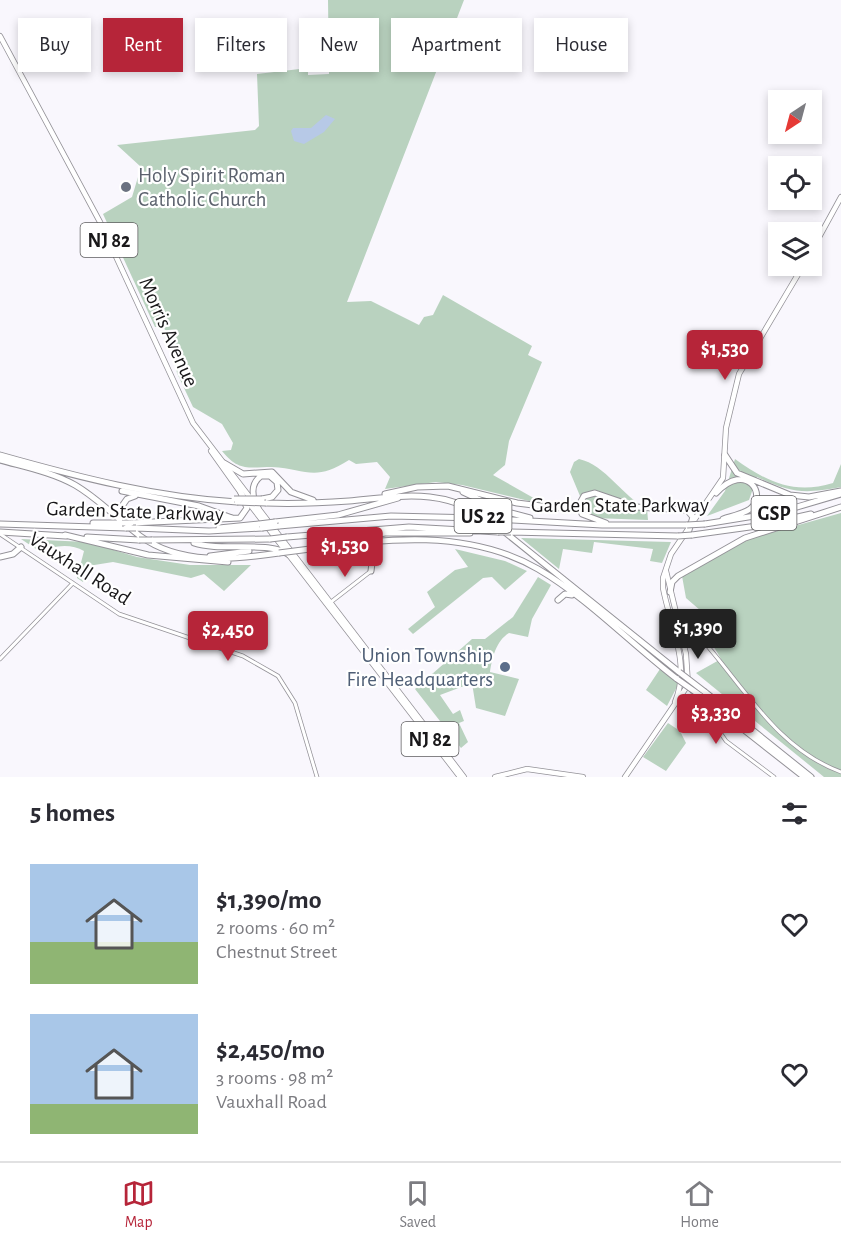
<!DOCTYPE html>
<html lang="en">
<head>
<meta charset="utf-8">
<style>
	body { margin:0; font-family:"Alegreya Sans",sans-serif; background:#f2f2f3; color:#2b2b33; height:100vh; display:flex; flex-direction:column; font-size:22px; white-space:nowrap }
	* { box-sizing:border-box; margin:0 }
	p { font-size:20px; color:#7c7c81 }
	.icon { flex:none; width:33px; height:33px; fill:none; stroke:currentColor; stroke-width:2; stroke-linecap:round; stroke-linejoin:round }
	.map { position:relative; height:777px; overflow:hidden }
	.panel { display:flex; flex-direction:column; background:#fff; flex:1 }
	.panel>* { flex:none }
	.top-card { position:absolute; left:18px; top:18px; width:806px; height:54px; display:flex; gap:12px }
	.needle { width:39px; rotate:216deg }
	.controls { position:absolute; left:768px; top:90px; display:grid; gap:12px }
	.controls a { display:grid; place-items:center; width:54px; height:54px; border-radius:0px; background:#fff; box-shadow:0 3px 9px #0003; font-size:30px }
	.price { position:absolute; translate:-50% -51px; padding:0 14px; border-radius:6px; background:#b62539; color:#fff; font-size:20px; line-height:39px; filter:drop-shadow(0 2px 3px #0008) }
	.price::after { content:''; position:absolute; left:50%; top:36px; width:18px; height:14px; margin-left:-9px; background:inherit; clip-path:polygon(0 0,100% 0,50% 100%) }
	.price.on { background:#222; color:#fff }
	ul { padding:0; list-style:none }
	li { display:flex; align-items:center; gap:18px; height:150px; padding:0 30px }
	li span { display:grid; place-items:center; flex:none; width:168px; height:120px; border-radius:0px; color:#555 }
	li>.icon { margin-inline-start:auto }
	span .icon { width:72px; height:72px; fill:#fffc; stroke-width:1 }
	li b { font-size:26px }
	h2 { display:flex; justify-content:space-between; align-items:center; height:72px; padding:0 30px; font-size:26px }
	.tag { padding:0 21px; border-radius:0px; background:#fff; box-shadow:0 3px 9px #0003; font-size:21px; line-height:54px }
	.tag.on { background:#b62539; color:#fff }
	.tabs { display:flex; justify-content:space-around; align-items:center; height:84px; border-top:2px solid #e1e1e2; background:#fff; font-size:16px; color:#7c7c81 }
	.tabs a { display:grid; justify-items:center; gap:3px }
	.tabs .on { color:#b62539 }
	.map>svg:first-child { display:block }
	.green { fill:#b9d2bf }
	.water { fill:#b7c9e7 }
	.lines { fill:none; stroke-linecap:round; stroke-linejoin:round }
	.minor-casing { stroke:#949298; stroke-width:4.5 }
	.major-casing { stroke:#949298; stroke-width:6 }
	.highway-casing { stroke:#949298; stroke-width:7 }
	.minor { stroke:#fff; stroke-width:3 }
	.major { stroke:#fff; stroke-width:4.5 }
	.highway { stroke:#fff; stroke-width:5 }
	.highway-bridge-casing { stroke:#949298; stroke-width:7; stroke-linecap:butt }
	.highway-bridge { stroke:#fff; stroke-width:5 }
	.worship-dot { fill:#6b7280; stroke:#fff; stroke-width:2 }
	.service-dot { fill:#5c6f8a; stroke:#fff; stroke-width:2 }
	.labels { text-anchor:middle; stroke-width:4.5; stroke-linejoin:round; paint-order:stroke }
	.shield { fill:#fff; stroke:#5e5d5f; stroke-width:1.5 }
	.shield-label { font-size:20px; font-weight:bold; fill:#19181a }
	.worship-label { font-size:21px; fill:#5b616d; stroke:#fff; text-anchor:start }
	.street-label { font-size:21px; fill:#19181a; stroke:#fff }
	.service-label { font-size:21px; fill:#4e5e75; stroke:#fff; text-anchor:end }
</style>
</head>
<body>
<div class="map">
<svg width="841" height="777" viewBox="0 0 841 777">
	<rect width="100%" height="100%" fill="#f9f7fd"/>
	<path class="green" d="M328 0H464L347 302 371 301 419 325 424 317 433 315 443 295 532 346 528 355 542 362 509 441 505 465 493 475 546 505 462 485 436 482 385 489 390 477 377 462 356 464 349 460C315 482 306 469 272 467 249 467 239 472 222 451L231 450 233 443 222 424 193 407 177 373 170 334 162 327H155L103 214 132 197 141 167 117 145 255 130 259 126 257 74 308 68V75L329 74Z
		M579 459C606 465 622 496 647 509L648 520 594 518 584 512 580 496 570 472 574 462Z
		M735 459C767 482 794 495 833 483L841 464V487C804 494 791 493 757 477L749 500 707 516 725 491Z
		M841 513V777H824L696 673 721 659 701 625V611L686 598 682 576 742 541Z
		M521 538 671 542 662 563 650 561 653 549 594 542 592 553 563 549 559 569Z
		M21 539 87 542 137 557 190 565H251L224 591 204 574 191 578 113 562 88 566 83 582 77 578 84 551C71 543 53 546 39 551Z
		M455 549 505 561 527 571 505 590 492 577 483 578 413 634 408 629 435 607 427 592 455 570 468 567Z
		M538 577 551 585 532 619 528 637 509 633C496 641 492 658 490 672L519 679 505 716 476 708 472 683 440 695 453 714 460 710 464 721 459 723 468 742 461 748 415 689 472 639H485L513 617Z
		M660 669 679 683 667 706 646 690Z
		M668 723 680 731 686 743 666 771 643 757Z"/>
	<path class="water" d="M326 115 335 119 324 132 304 144 294 141 291 131 293 128H311Z"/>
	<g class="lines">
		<defs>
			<path id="minor" d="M0 534 119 614 243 656 278 676 295 703 317 777
				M331 602 371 571
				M675 634 689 632 697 634C742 683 775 748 841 772
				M676 639 690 636 700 639
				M0 659 73 583
				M691 690 726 741 774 777"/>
			<path id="major" d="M0 36 100 222 193 423 464 777
				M812 250 841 197
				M211 451 243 496
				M248 502 460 777
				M675 702C691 664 670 626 663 588V578L671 554 723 478 726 428 739 374 803 266
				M495 777 527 769 583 777
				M625 777 688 685 686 654 666 571"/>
			<path id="highway" d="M0 455C78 477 155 497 237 502
				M725 455 737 473 790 495 809 497 841 491
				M0 460C25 467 52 472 75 485 99 499 117 519 140 536 180 565 233 560 279 553
				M224 463 243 474 272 472 291 492 313 500
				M122 491 199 506 232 518
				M463 492 504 511 530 518
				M716 493C747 460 768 496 750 509 743 514 732 516 723 519
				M385 494 417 487 448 486 517 503 557 508
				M266 503C293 504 321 503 349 501 403 496 443 487 491 521L679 672
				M258 508C252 497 250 484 261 476H270L277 482 278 490 272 497 262 499
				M494 519 602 525H687
				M125 520 122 506 127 499 135 496
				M275 522 338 515 398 498
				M93 523H122
				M131 523 240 518 247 508 241 493
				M606 523 582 514 579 505 584 496 595 493 636 507 687 510 693 517 689 530
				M0 524 126 528
				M705 524 780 512 841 494
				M279 526 391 516 479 518
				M136 528 209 531 262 528
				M219 528 259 524
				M0 532 66 536
				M511 532 678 536
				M65 535 148 555 228 562
				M692 535 757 526 811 514
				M87 537 139 540
				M287 537 409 527 498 532
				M152 540 270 539
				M194 543C220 552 272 540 289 555
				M327 543 385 533H470
				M336 548C350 548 365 550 372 563L371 571
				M310 549C385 538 469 529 538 569 589 599 630 643 677 679
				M210 556 249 551
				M0 557 13 554 21 547
				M670 592 672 582 678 576 745 538 841 507
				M558 600 565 594 572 595
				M705 692 811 777
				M701 696 804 777"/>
		</defs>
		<use href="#minor" class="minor-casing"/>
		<use href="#major" class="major-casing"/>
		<use href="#highway" class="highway-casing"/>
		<use href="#minor" class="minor"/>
		<use href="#major" class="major"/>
		<use href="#highway" class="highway"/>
		<defs>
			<path id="highway-bridge" d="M234 499H262
				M237 502 266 503
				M479 518 494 519
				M122 523H131
				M259 524 275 522
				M687 525 705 524
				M126 528H136
				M262 528 279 526
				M498 532H511
				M678 536 692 535
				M270 539 287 537
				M139 540H152
				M279 553 310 549
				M679 672 705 692
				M677 679 701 696"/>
		</defs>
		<use href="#highway-bridge" class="highway-bridge-casing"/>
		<use href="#highway-bridge" class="highway-bridge"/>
	</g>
	<circle class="worship-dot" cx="126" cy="187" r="6"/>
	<circle class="service-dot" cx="505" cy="667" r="6"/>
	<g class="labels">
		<g class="shield">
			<rect x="80.5" y="223" width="57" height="34" rx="4.5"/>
			<rect x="751.5" y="496" width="45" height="34" rx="4.5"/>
			<rect x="454.5" y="499" width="57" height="34" rx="4.5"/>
			<rect x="401.5" y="722" width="57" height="34" rx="4.5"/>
		</g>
		<g class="shield-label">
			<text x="109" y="247">NJ 82</text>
			<text x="774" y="520">GSP</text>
			<text x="483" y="523">US 22</text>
			<text x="430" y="746">NJ 82</text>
		</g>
		<g class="worship-label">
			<text x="138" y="182">Holy Spirit Roman<tspan x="138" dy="24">Catholic Church</tspan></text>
		</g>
		<g class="street-label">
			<text transform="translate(169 332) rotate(66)" y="7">Morris Avenue</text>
			<text x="620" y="512">Garden State Parkway</text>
			<text transform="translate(135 511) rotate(2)" y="7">Garden State Parkway</text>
			<text transform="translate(80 568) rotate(33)" y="7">Vauxhall Road</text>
		</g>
		<g class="service-label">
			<text x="493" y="662">Union Township<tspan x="493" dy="24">Fire Headquarters</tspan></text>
		</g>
	</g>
</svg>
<div class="controls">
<a><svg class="needle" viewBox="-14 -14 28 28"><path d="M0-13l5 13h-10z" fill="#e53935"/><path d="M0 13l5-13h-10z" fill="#7c7c81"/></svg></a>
<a><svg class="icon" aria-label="locate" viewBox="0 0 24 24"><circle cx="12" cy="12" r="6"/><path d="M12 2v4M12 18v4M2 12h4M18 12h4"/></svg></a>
<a><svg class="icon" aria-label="layers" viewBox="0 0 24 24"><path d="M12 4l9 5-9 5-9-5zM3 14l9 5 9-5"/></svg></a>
</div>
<b class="price" style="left:725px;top:381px">$1,530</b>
<b class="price" style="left:345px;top:578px">$1,530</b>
<b class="price on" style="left:698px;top:660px">$1,390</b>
<b class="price" style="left:228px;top:662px">$2,450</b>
<b class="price" style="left:716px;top:745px">$3,330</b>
<div class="top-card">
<a class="tag">Buy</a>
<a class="tag on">Rent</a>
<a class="tag">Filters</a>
<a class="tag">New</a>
<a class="tag">Apartment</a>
<a class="tag">House</a>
</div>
</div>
<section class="panel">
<h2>5 homes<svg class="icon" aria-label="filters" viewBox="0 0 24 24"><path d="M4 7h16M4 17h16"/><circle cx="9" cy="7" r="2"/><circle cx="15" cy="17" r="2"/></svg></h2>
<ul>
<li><span style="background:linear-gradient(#a9c7e8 65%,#8fb573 0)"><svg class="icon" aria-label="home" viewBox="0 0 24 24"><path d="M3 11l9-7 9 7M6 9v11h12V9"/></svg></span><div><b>$1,390/mo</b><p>2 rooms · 60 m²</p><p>Chestnut Street</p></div><svg class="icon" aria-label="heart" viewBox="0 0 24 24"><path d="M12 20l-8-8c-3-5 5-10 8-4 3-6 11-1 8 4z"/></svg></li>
<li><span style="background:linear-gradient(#a9c7e8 75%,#8fb573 0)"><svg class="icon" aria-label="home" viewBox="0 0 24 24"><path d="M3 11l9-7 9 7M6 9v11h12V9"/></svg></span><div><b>$2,450/mo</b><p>3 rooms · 98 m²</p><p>Vauxhall Road</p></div><svg class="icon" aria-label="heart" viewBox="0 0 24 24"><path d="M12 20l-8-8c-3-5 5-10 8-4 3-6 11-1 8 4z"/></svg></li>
</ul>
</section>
<nav class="tabs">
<a class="on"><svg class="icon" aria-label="map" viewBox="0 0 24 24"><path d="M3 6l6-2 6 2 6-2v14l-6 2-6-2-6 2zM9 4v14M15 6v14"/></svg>Map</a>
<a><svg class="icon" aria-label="saved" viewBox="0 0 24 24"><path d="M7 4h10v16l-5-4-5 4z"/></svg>Saved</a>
<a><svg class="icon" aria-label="home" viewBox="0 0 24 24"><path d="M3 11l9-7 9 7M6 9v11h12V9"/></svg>Home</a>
</nav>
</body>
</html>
